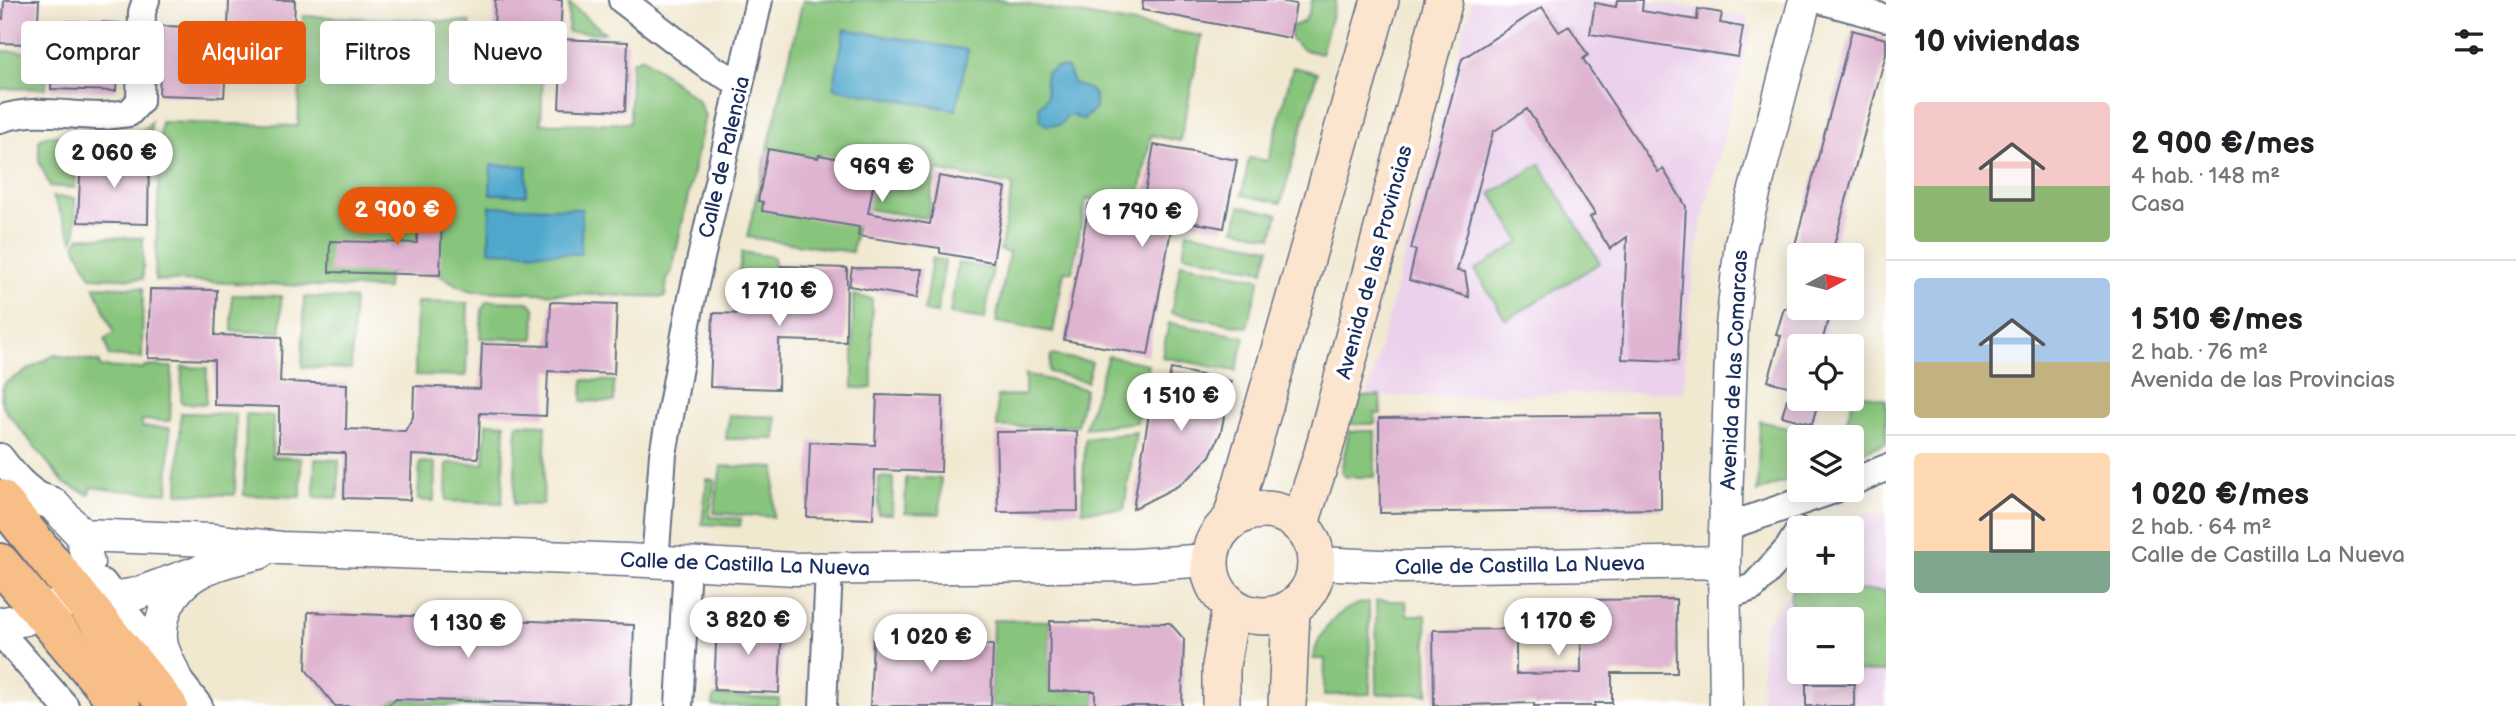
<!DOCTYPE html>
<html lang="es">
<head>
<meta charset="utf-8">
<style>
	body { margin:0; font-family:"Balsamiq Sans",sans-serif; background:#f2f2f2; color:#202124; height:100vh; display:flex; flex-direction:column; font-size:26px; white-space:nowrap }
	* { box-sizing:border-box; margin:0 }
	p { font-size:23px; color:#757577 }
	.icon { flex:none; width:38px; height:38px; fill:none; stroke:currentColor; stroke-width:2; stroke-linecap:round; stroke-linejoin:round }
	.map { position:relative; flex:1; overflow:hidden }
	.side { display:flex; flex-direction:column; background:#fff; width:630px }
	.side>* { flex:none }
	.banner { position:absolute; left:21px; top:21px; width:665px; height:63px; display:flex; gap:14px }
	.needle { width:46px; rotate:83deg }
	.tools { position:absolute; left:1787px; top:243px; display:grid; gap:14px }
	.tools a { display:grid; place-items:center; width:77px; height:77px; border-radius:7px; background:#fff; box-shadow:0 4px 18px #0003; font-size:35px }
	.price { position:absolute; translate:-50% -60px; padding:0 16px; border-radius:24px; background:#fff; color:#222; font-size:23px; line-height:46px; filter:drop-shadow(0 2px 4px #0008) }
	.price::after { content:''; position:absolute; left:50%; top:42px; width:21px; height:16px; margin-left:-10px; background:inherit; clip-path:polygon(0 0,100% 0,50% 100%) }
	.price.current { background:#ea580c; color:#fff }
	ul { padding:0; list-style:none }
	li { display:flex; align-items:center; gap:21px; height:175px; padding:0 28px }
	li+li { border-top:2px solid #e0e0e0 }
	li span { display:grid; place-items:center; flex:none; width:196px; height:140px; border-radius:7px; color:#555 }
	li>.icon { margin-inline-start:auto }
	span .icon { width:84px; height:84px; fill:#fffc; stroke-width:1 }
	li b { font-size:30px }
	h2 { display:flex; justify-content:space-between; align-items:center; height:84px; padding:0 28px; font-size:30px }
	.pill { padding:0 24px; border-radius:7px; background:#fff; box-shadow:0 4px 18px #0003; font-size:24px; line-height:63px }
	.pill.current { background:#ea580c; color:#fff }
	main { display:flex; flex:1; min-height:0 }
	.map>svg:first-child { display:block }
	.built { fill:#ebd1eb; fill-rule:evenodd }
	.green { fill:#88c57c; stroke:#527a6d; stroke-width:2 }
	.water { fill:#50a7cc; stroke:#366b95; stroke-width:2 }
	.building { fill:#dfb4d0 }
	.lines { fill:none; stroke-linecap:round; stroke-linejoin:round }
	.minor-casing { stroke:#667086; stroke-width:30 }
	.tertiary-casing { stroke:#667086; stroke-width:35 }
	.secondary-casing { stroke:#667086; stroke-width:40 }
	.primary-casing { stroke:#667086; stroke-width:42 }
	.minor { stroke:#fff; stroke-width:26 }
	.tertiary { stroke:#fff; stroke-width:32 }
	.secondary { stroke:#fce5cf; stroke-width:37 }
	.primary { stroke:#f7be87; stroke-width:38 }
	.labels { text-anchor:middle; stroke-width:7; stroke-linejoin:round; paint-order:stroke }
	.street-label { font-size:21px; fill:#1b2f5e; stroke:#fff }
</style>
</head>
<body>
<main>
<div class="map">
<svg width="1886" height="706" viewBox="0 0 1886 706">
	<rect width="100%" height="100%" fill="#fff"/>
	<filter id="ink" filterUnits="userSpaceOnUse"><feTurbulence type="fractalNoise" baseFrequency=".0143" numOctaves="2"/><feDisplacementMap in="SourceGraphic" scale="14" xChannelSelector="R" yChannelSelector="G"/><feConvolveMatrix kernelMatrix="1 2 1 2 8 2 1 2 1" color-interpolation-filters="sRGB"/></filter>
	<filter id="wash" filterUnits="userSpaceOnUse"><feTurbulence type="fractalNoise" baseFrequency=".00686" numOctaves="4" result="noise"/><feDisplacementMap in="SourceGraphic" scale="28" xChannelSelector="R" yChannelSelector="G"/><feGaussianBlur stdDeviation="1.57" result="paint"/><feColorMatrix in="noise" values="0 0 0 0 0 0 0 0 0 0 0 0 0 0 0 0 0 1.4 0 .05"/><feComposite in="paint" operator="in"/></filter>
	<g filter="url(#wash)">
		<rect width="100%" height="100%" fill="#f1e8d0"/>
		<path class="built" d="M1472 0H1641L1747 17 1752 29 1706 203 1694 267 1686 329 1684 392 1367 397Z
			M1850 513 1886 514V706H1762V628L1799 579 1852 581V528H1838ZM1799 620H1852V672H1799Z"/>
		<path class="green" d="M803 0H1001L1202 36 1180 141 1151 135 1137 208 1086 199 1072 272 1064 271 1053 332 996 322 1009 253 1000 250 1013 185 936 170 927 218 860 208 852 252 747 237Z
			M1312 0H1336L1321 54 1302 49 1290 38 1292 26C1307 24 1309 13 1312 0Z
			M569 3 570 4 605 33 568 32Z
			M303 16 470 22 469 65 543 68 541 124 630 123 631 69 632 62 642 57 698 100 705 116 672 271 667 280 665 297 473 291C459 288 449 279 438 275 426 271 401 274 388 274L387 289 155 280 161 122 298 126Z
			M0 51 32 52 47 62 46 88 0 89Z
			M1293 67 1317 73 1281 203 1242 195 1249 158 1268 161Z
			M151 122 150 152 81 150V139C106 141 134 144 151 122Z
			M51 135 76 139 75 188 50 186 39 161V141L43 137Z
			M1540 164 1600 263 1506 320 1475 270 1520 242 1491 193Z
			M53 197 75 198 76 233 73 241Z
			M1240 206 1278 214 1272 237 1235 229Z
			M1187 232 1270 248 1263 271 1183 254Z
			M80 237 143 238V279L91 277 75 245Z
			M742 252 774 257 773 307 733 305Z
			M932 258 945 261 937 313 924 311Z
			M958 263 993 269 985 319 950 314Z
			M1181 263 1260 279 1247 327 1171 313Z
			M94 286 143 288 142 358 109 356 105 338 114 333Z
			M232 295 281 296V332L232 331Z
			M853 295 872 299V388H853Z
			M304 297 354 299 351 369 302 367Z
			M487 301 529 302 535 309 534 339 480 338 482 309Z
			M417 302 468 303 466 376 415 375Z
			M1169 323 1245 337 1236 371 1162 357Z
			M54 355 99 362 100 367 143 369 144 366 172 367 170 421 142 420V427L170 428 168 493 112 490 92 487 89 495 64 483 5 410C0 400 0 392 5 383Z
			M1051 355 1092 362 1087 382 1049 372Z
			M1108 356 1148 364 1137 422 1085 428Z
			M182 367 207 368 206 404 181 403Z
			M1025 374 1085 389 1077 426 997 427V396L1025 395Z
			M583 380 614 381V402L582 401Z
			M1855 392 1886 400V443L1852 456V438L1842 437Z
			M1380 396 1381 414H1375V424H1350L1357 397Z
			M181 413 236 414 235 495 178 493Z
			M246 414 273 416 272 457 301 458V497L244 495Z
			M729 415 776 417V439H726Z
			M1760 421 1821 437 1799 438V476L1757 492Z
			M486 423 505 424 502 503 446 501 447 463 484 464Z
			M517 424 546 425 543 505 514 504Z
			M1349 431H1375V477H1346L1341 471Z
			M1136 432 1124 509 1082 511 1085 439Z
			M315 459 339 460 338 498 314 497Z
			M420 462 435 463 434 501 418 500Z
			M721 466 775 468 773 517 714 513Z
			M879 477 893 478 892 514H878Z
			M906 478H941L940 514 905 513Z
			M707 479 715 480 709 517 741 519 740 526 702 524Z
			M1791 589 1886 591V672L1852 671V620H1799V670H1790Z
			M1376 601H1406L1407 615H1426L1428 694H1377Z
			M1369 602 1370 694 1324 695 1325 659H1313C1318 631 1340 605 1369 602Z
			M993 620 1050 621 1049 691H1075L1095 679V706H991Z
			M714 696 779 699V706H713Z
			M396 699 575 706H387Z"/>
		<path class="water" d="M845 29 968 50 956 110 833 88Z
			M1057 67 1067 68 1073 83 1090 90 1095 95V109L1084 119 1077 118 1073 115 1066 117 1060 125H1046L1041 121 1039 107C1041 104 1044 103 1046 99 1049 93 1044 82 1046 73Z
			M491 165 527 166 526 195 490 194Z
			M490 206 582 209 581 254 489 251Z"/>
		<g id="blocks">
			<path class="building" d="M4 0H39L38 20 120 23 116 91 51 89 53 45 0 43V18L3 19Z
				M229 0H295L293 54 227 52 224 97 159 95 162 26 228 28Z
				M495 0H562L560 39 628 42 625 111 559 108 561 66 493 61Z
				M1143 0H1284V2L1296 4 1290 38 1142 10Z
				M1617 0H1643L1642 11 1697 20 1698 9 1722 13 1720 23 1743 27 1738 57 1590 34 1595 3 1616 7Z
				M1542 7 1559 32 1569 26 1588 55 1583 59 1658 172 1663 169 1686 206 1678 361 1622 359 1627 237 1610 249 1590 217 1595 214 1527 109 1493 132 1457 271 1465 272 1469 297 1409 280 1416 250 1411 249 1462 59Z
				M1852 30 1886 39V54L1831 256H1792Z
				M1154 145 1237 160 1224 228 1173 219 1148 355 1064 340 1089 204 1141 213Z
				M768 149 818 158 819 155 877 166 868 213 930 224 939 176 1006 188 993 262 940 253V248L858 236 859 227 762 211 763 202 758 201Z
				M81 155 149 158 148 224 78 222Z
				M418 190 443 191 440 275 329 272 330 241 417 243Z
				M781 266 847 268 846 342 779 340 778 389 710 387 713 313 780 315Z
				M852 268 922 269 917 298 849 286Z
				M150 289 217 290 215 335 282 337 280 382 347 384 346 429 405 431 413 417 414 386 480 389 482 344 549 346 551 302 617 304 614 374 548 371 546 416 480 413 478 458 412 455 410 500 344 498 345 453 279 451V407L214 405V360L148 358Z
				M1794 293H1799V308H1831L1821 346H1799V389L1768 381 1781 336 1776 335 1784 308H1789Z
				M1171 369 1231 381 1221 432 1210 456 1194 473 1178 486 1133 509 1150 408 1164 403Z
				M877 395 943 397 941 472 875 470 873 519 807 517 810 442 875 445Z
				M1787 399H1819L1812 424 1782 416Z
				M1661 415V509L1380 513 1379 418Z
				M1077 431 1078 511 998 512 996 432Z
				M1676 599 1677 673H1612V703H1595V706H1534V703L1434 706 1433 630 1516 629V674L1581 673V600Z
				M308 612 634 625 631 706 396 699 387 706H335L306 670Z
				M717 621 782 624 779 693 714 690Z
				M1050 621 1170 623 1184 639 1182 706H1095V691H1049Z
				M873 640 993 645 991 706H870Z
				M1806 684H1854V706H1806Z"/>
		</g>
	</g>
	<g filter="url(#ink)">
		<use href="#blocks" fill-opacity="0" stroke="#667086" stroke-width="2"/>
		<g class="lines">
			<defs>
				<path id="minor" d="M622 0 711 68 740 83
					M1820 0 1886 18
					M0 119C38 107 64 116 101 116 110 116 120 114 129 113L140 101 142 12 146 0
					M0 457C13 474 25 489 45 499
					M1852 482 1886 468
					M1726 527 1834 490
					M655 563 663 454 691 302 759 0
					M103 583 199 706
					M1723 597 1753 587 1788 549 1799 531
					M0 635 6 639 65 706
					M679 706 687 564
					M823 706 829 569"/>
				<path id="tertiary" d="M0 496 25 495 52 503 82 535 88 563 86 577 75 594 61 604 25 619 0 624
					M82 535 211 540 281 548 627 560 795 569 1135 565 1209 560
					M1317 563 1402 567 1724 562
					M75 594 114 598 136 594 189 575
					M175 677C171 667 165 656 162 646 160 637 161 624 164 614 178 570 219 563 259 553
					M1726 706 1724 562 1732 326 1741 243 1805 0"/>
				<path id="secondary" d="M1210 563a53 53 0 1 1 106 0a53 53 0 1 1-106 0Z
					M1232 518 1380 0
					M1300 523 1323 453 1444 0
					M1221 706V666L1231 607
					M1287 706 1291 610"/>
				<path id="primary" d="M0 499 168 706
					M0 563 121 706"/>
			</defs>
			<use href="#minor" class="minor-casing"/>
			<use href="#tertiary" class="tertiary-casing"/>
			<use href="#secondary" class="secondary-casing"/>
			<use href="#primary" class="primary-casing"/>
			<use href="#minor" class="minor"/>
			<use href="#tertiary" class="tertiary"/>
			<use href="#secondary" class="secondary"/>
			<use href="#primary" class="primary"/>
		</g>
	</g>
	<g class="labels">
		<g class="street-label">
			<text transform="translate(724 157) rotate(-77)" y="7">Calle de Palencia</text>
			<text transform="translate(1374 262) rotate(-75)" y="7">Avenida de las Provincias</text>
			<text transform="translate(1734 370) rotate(-87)" y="7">Avenida de las Comarcas</text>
			<text transform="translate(745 564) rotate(2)" y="7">Calle de Castilla La Nueva</text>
			<text transform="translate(1520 565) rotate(-1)" y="7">Calle de Castilla La Nueva</text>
		</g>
	</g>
</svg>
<div class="tools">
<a><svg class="needle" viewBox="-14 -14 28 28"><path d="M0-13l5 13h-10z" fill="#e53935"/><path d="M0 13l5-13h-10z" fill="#757577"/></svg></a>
<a><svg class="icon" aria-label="locate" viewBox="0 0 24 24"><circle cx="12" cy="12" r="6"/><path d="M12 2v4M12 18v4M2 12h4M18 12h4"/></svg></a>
<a><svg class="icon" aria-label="layers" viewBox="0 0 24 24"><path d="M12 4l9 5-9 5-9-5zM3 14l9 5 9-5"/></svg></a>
<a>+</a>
<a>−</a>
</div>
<b class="price" style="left:114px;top:190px">2 060 €</b>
<b class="price" style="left:882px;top:204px">969 €</b>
<b class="price current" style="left:397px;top:247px">2 900 €</b>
<b class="price" style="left:1142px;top:249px">1 790 €</b>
<b class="price" style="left:779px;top:328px">1 710 €</b>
<b class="price" style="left:1181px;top:433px">1 510 €</b>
<b class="price" style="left:748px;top:657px">3 820 €</b>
<b class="price" style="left:1558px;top:658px">1 170 €</b>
<b class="price" style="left:468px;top:660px">1 130 €</b>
<b class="price" style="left:931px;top:674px">1 020 €</b>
<div class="banner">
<a class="pill">Comprar</a>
<a class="pill current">Alquilar</a>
<a class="pill">Filtros</a>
<a class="pill">Nuevo</a>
</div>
</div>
<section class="side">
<h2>10 viviendas<svg class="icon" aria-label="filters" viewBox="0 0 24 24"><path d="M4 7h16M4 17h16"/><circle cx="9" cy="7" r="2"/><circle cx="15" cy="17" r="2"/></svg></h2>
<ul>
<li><span style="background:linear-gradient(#f6c9c9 60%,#8fb573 0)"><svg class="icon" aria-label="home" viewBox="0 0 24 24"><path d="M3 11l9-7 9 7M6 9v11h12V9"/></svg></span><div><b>2 900 €/mes</b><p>4 hab. · 148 m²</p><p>Casa</p></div></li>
<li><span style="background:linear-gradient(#a9c7e8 60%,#c2b280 0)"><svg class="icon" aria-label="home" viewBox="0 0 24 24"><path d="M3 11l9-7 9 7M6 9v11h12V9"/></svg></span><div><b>1 510 €/mes</b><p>2 hab. · 76 m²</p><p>Avenida de las Provincias</p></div></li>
<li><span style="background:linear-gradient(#ffd9b3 70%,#7fa58c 0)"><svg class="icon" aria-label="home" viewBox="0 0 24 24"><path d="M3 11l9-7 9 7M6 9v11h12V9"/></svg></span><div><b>1 020 €/mes</b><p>2 hab. · 64 m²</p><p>Calle de Castilla La Nueva</p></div></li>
</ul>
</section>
</main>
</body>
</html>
